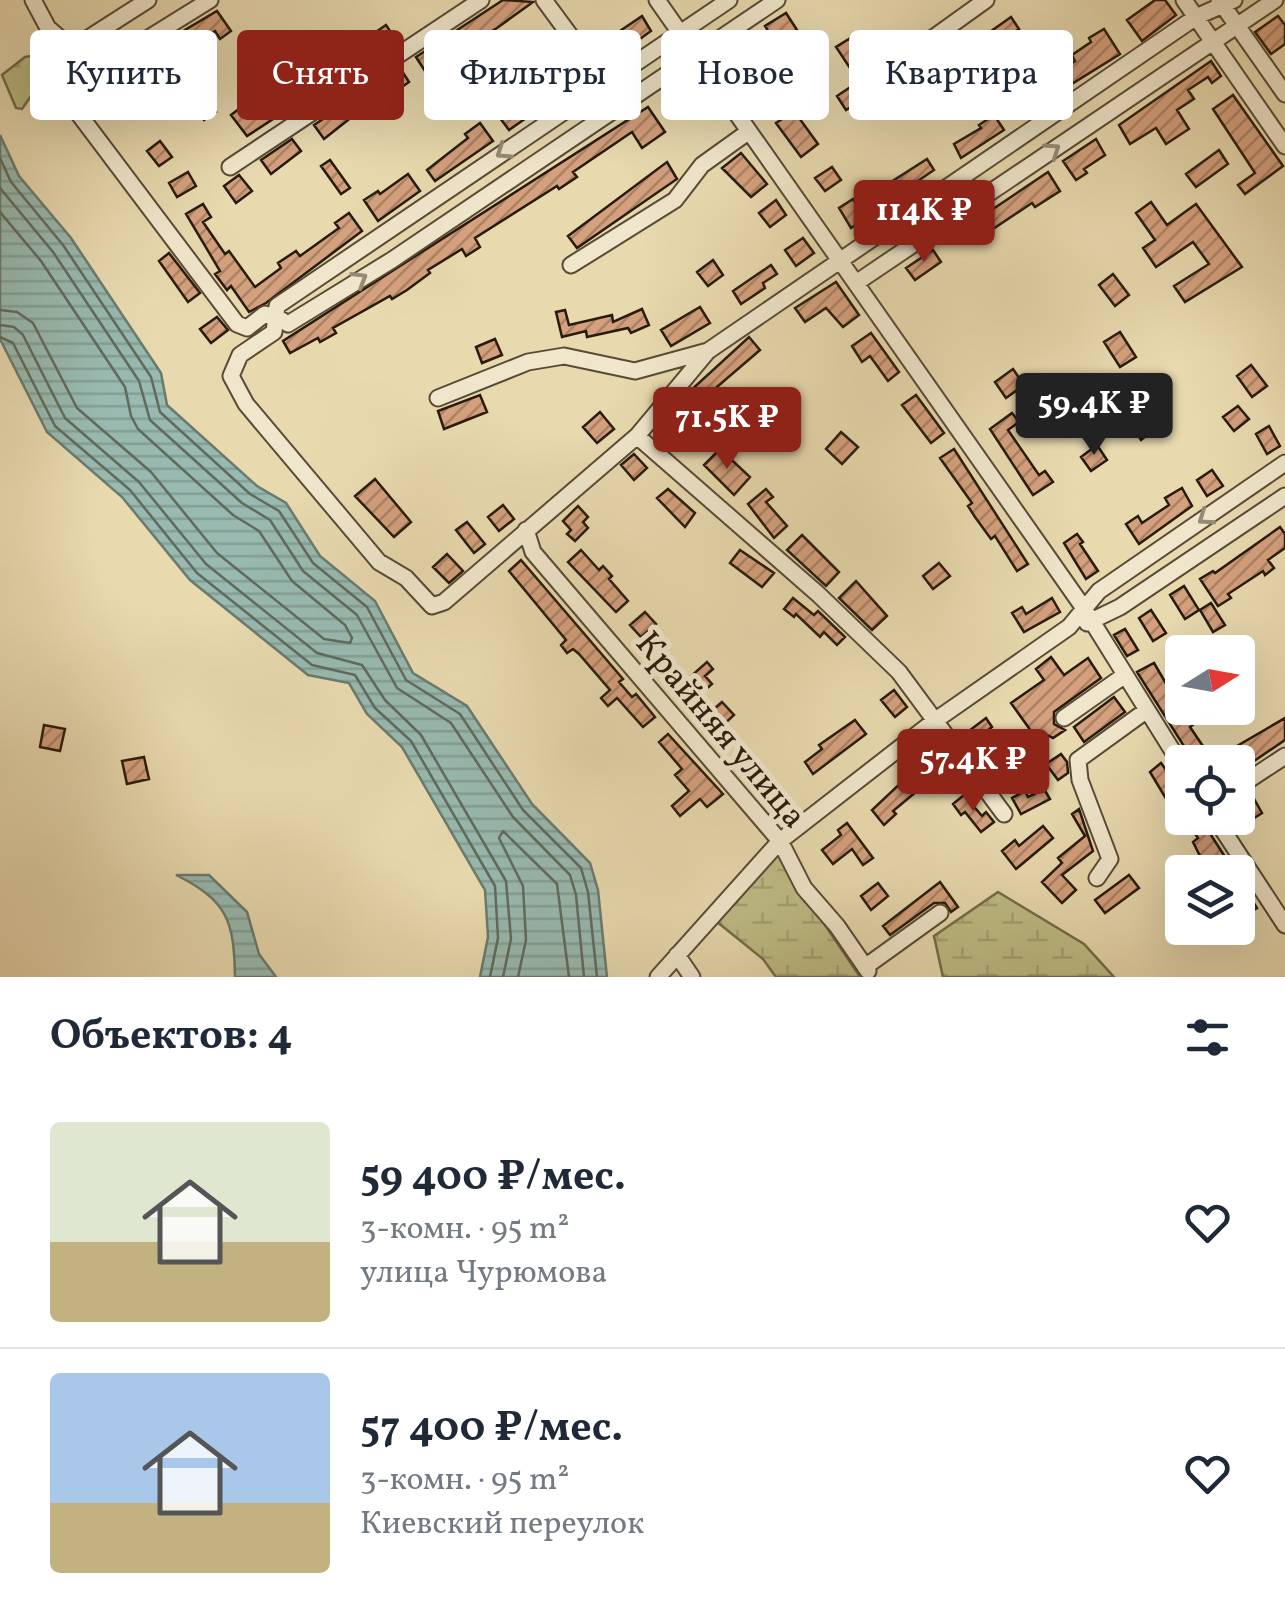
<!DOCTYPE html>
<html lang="ru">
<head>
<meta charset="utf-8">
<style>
	body { margin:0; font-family:Vollkorn,serif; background:#f2f2f3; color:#1f2937; height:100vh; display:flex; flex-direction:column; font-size:38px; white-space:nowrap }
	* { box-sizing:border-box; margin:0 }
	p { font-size:32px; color:#747a83 }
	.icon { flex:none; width:55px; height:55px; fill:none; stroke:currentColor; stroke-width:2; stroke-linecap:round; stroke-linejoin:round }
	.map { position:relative; height:977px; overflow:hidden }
	.details { display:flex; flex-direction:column; background:#fff; flex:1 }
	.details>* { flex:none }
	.hud { position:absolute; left:30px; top:30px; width:1225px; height:90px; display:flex; gap:20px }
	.needle { width:65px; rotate:79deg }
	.fabs { position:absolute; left:1165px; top:635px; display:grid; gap:20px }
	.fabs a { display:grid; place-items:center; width:90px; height:90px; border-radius:10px; background:#fff; box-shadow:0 10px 40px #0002; font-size:50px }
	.price { position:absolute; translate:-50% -85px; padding:0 22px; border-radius:10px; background:#8f2418; color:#fff; font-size:32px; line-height:65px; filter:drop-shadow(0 2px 5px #0008) }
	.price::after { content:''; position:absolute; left:50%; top:60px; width:30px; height:22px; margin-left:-15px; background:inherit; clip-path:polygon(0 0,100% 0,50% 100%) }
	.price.current { background:#222; color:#fff }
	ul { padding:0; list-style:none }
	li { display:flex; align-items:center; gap:30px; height:250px; padding:0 50px }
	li+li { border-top:2px solid #e0e1e3 }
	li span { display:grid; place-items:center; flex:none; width:280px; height:200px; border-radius:10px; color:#555 }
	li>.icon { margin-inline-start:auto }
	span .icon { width:120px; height:120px; fill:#fffc; stroke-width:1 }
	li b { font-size:42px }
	h2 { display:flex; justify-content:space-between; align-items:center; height:120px; padding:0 50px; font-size:42px }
	.tag { padding:0 35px; border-radius:10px; background:#fff; box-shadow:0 10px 40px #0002; font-size:35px; line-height:90px }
	.tag.current { background:#8f2418; color:#fff }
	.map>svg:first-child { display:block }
	.forest { fill:url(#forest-firs); stroke:#736c48; stroke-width:2.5 }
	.wetland { fill:url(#wetland-marsh); stroke:#736c48; stroke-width:2.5 }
	.water { fill:url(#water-rules); stroke:#6b7a6e; stroke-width:2.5 }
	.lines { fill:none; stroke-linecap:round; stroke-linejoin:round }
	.shore { stroke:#606a5e; stroke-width:2.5 }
	.building { fill:url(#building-hatch); stroke:#281b0c; stroke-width:2.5 }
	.minor-casing { stroke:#584a35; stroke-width:19 }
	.minor { stroke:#f0e6cb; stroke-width:15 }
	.oneway { stroke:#968b75 }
	.labels { text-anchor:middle; stroke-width:10; stroke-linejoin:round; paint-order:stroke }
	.street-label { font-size:35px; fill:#281b0c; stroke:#f0e6cb }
</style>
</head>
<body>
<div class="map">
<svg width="1285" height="977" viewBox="0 0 1285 977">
	<defs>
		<pattern id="forest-firs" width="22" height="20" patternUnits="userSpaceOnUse" patternTransform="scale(2.5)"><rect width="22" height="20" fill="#bebc85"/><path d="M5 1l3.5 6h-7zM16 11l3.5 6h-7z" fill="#a3a172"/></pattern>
		<pattern id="wetland-marsh" width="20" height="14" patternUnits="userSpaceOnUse" patternTransform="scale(2.5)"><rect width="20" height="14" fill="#bebc85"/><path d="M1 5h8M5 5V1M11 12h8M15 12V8" fill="none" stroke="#a3a172"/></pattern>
		<pattern id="water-rules" width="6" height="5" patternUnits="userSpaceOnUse" patternTransform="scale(2.5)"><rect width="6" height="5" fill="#98bab0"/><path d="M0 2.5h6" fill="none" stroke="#839f96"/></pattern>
		<pattern id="building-hatch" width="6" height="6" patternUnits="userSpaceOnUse" patternTransform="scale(2.5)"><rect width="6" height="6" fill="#d4a07d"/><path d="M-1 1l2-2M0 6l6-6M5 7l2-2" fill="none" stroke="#ac8265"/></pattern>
	</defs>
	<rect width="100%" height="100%" fill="#e8d9af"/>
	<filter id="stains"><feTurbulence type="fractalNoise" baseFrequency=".002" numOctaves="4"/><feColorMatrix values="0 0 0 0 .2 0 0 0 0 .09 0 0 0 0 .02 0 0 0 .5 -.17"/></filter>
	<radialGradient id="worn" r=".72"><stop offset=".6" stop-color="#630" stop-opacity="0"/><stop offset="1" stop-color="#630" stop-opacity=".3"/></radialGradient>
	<path class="forest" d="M38 55 46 59V69L39 85 22 109 16 108 2 75 25 57Z"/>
	<path class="wetland" d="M778 855 860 977H776L763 959 716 921Z
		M998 892 1084 944 1114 977H943L934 936Z"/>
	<path class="water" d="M0 135 19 176 71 238 161 373 167 405 257 486 286 503 320 556 375 601 413 673 467 706 532 804 590 863 598 890 607 977H480L488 937 485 890 402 747 367 714 349 683 308 675 190 580 122 497 47 432 0 339Z
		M176 875H209L247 912 259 954 276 977H235C234 921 228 901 176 875Z"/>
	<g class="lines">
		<path class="shore" d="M0 158 11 182 63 245 151 377 160 412 250 494 279 511 313 563 367 607 406 680 460 714 523 810 581 868 588 892 597 977
			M0 188 53 252 139 381 150 420 242 503 270 520 303 571 357 615 397 688 451 723 513 817 570 875 576 895 584 977
			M0 212 41 261 125 387 131 416 138 429 233 515 259 531 292 581 345 625 352 638 350 643 324 639 217 553 151 472 77 408 33 323 17 312 0 310
			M0 325 14 327 23 335 65 418 139 482 206 564 317 653 362 665 385 700 421 735 506 881 511 939 503 977
			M0 337 13 343 55 426 130 490 197 573 312 665 355 675 375 708 411 741 495 886 498 938 490 977
			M518 977 526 940 523 886 499 838 503 831 557 884 569 977"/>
	</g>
	<path class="building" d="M503 0 533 2 497 28 425 71 416 57Z
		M1155 0H1165L1176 15 1142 41 1127 20Z
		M217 11 231 31 220 39 215 31 194 44 185 30Z
		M786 13 797 30 776 44 765 26Z
		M642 16 651 31 607 63 592 42 607 32 611 37Z
		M1278 16 1285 25V44L1271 54 1255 32Z
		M1011 17 1019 29 941 77 927 58 954 39 963 51Z
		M386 25 396 40 347 71 338 58Z
		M1104 29 1120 54 1062 90 1053 76 1075 61 1072 55 1091 42 1089 38Z
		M897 32 922 67 914 73 888 38Z
		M849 39 863 59 850 68 836 47Z
		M156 48 165 60 113 97 102 83Z
		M1211 61 1221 76 1212 83 1208 77 1188 90 1194 99 1177 110 1189 129 1166 144 1156 128 1130 144 1119 125Z
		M322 66 332 82 300 101 288 83Z
		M579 66 586 76 509 130 497 114 527 93 530 96Z
		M400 68 409 82 374 107 363 92Z
		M687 79 696 93 678 105 669 91Z
		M1028 80 1044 104 1024 118 1008 94Z
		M852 86 862 100 846 110 837 96Z
		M201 89 216 112 204 120 189 97Z
		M1233 95 1283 166 1245 194 1238 185 1255 173 1213 109Z
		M274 97 284 112 247 136 231 115 244 105 250 113Z
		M350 101 357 113 324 139 314 125Z
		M648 107 665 132 642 148 632 132 573 172 577 177 559 189 557 186 475 238 480 247 466 256 462 249 428 270 430 273 407 290 392 299 390 296 333 328 336 333 320 342 318 338 290 353 283 341Z
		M794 111 818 144 801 157 776 123Z
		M994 115 1004 130 961 158 954 144 981 128 979 125Z
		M480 123 493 141 435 181 427 170 468 138 465 134Z
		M292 139 301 151 271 174 261 160Z
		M1096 139 1105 155 1084 169 1087 173 1076 180 1063 161Z
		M160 141 172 157 159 166 147 151Z
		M1219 150 1228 164 1196 187 1186 174Z
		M741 153 767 184 751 197 722 168Z
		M927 159 934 170 915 183 916 186 885 205 877 191Z
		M330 160 350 188 341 194 321 166Z
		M667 162 677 179 577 248 568 236Z
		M832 167 841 180 825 191 815 178Z
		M188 172 196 186 177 197 169 183Z
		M1048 172 1060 191 1035 207 1032 203 987 233 978 219Z
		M408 174 420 191 378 221 364 200 378 191 380 194Z
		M239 175 252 191 236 203 224 186Z
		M853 199 865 219 851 228 839 208Z
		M776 200 786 215 770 227 759 213Z
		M1151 202 1167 225 1196 204 1242 267 1185 302 1174 286 1209 264 1193 242 1156 267 1143 248 1155 240 1136 213Z
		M203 204 211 217 203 222 225 254 229 251 255 287 281 268 278 263 296 251 300 256 339 228 335 223 349 213 362 231 266 303 249 312 231 286 227 290 215 274 220 271 186 214Z
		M803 238 814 253 796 266 785 250Z
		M933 250 941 262 915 280 906 268Z
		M169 253 200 293 188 302 159 261Z
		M713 260 723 275 708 286 697 272Z
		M771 265 777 274 763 283 765 288 741 304 733 291Z
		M1113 274 1129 295 1115 306 1099 285Z
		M836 282 859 315 843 327 826 308 805 322 795 308Z
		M700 307 710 323 671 346 661 330Z
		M642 309 649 325 631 333 628 328 587 337 586 331 562 337 556 312 565 310 569 325 612 315 613 322Z
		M217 317 228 330 211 343 200 329Z
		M1120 332 1136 357 1120 367 1104 342Z
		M871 333 899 372 888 381 870 356 862 362 852 346Z
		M749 337 760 350 711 392 701 405 689 392Z
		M495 339 502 355 482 363 476 347Z
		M1251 365 1267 386 1252 397 1237 376Z
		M1013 369 1024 385 1006 398 995 382Z
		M480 395 487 412 444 429 438 411Z
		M916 395 944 433 931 443 902 405Z
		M1238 406 1249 419 1234 431 1223 417Z
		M673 410 687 423 676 436 662 423Z
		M600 412 614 429 597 443 583 427Z
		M1012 413 1019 422 1008 430 1039 475 1045 471 1053 482 1033 495 990 429Z
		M1146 414 1155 429 1141 440 1131 424Z
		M1269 426 1280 446 1267 454 1256 434Z
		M841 432 858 447 842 464 826 449Z
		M1097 445 1107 460 1091 471 1081 457Z
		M720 449 750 477 734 495 704 465Z
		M954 449 1028 564 1017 571 995 536 991 539 975 517 968 506 972 503 940 458Z
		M634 454 647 468 634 480 621 465Z
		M1212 470 1223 486 1207 496 1197 480Z
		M375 479 411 522 394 537 355 496Z
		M1182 488 1192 506 1139 544 1126 524 1138 516 1142 523 1169 505 1165 498Z
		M668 489 695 513 685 527 657 498Z
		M766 489 773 497 766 502 787 526 774 538 748 504Z
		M503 505 514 519 499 531 488 517Z
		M578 506 588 517 583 522 588 528 575 541 567 534 571 530 563 521Z
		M467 522 485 544 474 553 456 530Z
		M1280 527 1285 534V548L1268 560 1274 568 1265 575 1263 571 1228 594 1231 598 1218 606 1200 579 1213 571 1215 573Z
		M1077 534 1083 542 1080 544 1098 571 1086 579 1064 543Z
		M802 535 839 572 826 586 787 550Z
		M581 550 599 570 603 566 612 576 609 579 628 601 616 612 568 562Z
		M740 550 774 573 762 587 730 563Z
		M447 554 463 571 449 583 433 567Z
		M521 560 623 679 619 682 632 697 636 694 655 717 643 727 617 698 608 706 601 698 610 690 579 654 573 649 567 653 561 645 566 640 509 571Z
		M939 563 950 576 933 589 923 576Z
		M856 581 887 616 872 630 839 598Z
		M1184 586 1199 610 1185 619 1170 595Z
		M793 598 814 615 818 611 845 637 837 645 824 632 820 637 796 614 794 617 784 609Z
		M1052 598 1060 612 1024 632 1012 613 1022 607 1026 614Z
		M1211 603 1225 625 1213 632 1200 610Z
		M1151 610 1166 633 1153 641 1139 618Z
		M645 612 656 624 641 637 630 625Z
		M1125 629 1138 650 1127 656 1114 635Z
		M1051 657 1064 675 1088 658 1101 678 1054 712V724L1065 730 1053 738 1043 733 1036 738 1011 703 1044 680 1036 669Z
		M707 662 713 669 705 676 712 684 694 700 681 685Z
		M1154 663 1168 687 1175 683 1182 694V708L1194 724 1190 727 1209 755 1198 762H1194L1137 672Z
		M894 690 907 707 895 717 881 700Z
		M1114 697 1125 712 1084 742 1074 727Z
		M722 702 734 715 720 728 708 714Z
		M986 718 992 727 979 737 990 752 1001 745 1010 758 999 765 1012 785 1001 792 961 737Z
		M1285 718V740L1238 772V762H1224L1220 756Z
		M855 720 866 734 813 774 805 762 822 749 819 745Z
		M44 725 65 729 60 751 40 747Z
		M668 734 723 794 707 807 700 799 680 816 672 806 689 791 675 775 682 769 659 742Z
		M941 748 951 762 931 778 920 765Z
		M1061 754 1067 762 1068 773 1058 780 1046 764Z
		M144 757 149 779 127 784 122 761Z
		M1161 763 1182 792 1168 802 1150 772Z
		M906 778 917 791 893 811 896 814 884 825 872 810Z
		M1044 789 1050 799 1021 814 1012 798 1025 791 1028 797Z
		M964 795 982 816 986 812 994 822 981 832 965 812 961 815 953 804Z
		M1253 797 1262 813 1243 825 1238 816V806Z
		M1079 809 1093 851 1062 875 1076 890 1062 903 1042 882 1062 863 1058 858 1085 836 1072 814Z
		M1184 818H1200L1229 863 1215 872H1208L1193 842 1198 838Z
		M847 823 873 858 863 865 852 849 833 864 822 850 841 835 838 830Z
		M1043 826 1053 838 1016 869 1002 851 1015 840 1019 846Z
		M1129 875 1139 888 1105 913 1095 900Z
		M1238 878 1257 908 1247 914 1238 901Z
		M940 882 958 907 951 912 945 903H934L890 935 883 926Z
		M878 883 888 896 871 910 861 896Z"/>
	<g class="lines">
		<defs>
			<path id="minor" d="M33 0 48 28 84 59 86 71 74 87 72 105 237 324 247 328 265 314 277 317 288 324 392 260 777 0
				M148 0 87 39 82 47C80 60 90 68 102 67L210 0
				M544 0 605 83
				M657 0 1083 607 1182 766
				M729 0 277 306 274 332 240 355 231 376 246 404 379 562 406 578 432 606 444 602 637 436 708 351 1196 17 1234 0
				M1184 0 1285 146
				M1219 0 1285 94
				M919 48 986 0
				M230 167 481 0
				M571 265 675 200 702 165 748 132
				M856 283 1275 0
				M438 398 528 362 564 356 635 371 708 351
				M637 436 818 594 899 672 1004 814
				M526 530 533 552 780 841 804 888 837 926 868 971
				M1087 623 1120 607 1285 496
				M1064 718 1125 675
				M1238 787 1285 756
				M1215 818 1285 925
				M1097 878 1110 859 1080 780 1078 760 1147 710
				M677 955 692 977
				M865 967 940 913
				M658 977 780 841 933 722 1069 627 1099 591 1285 463"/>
		</defs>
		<use href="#minor" class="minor-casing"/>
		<use href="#minor" class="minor"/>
	</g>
	<defs><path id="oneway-chevron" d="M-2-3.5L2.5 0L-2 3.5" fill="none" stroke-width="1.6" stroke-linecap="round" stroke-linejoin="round" transform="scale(2.5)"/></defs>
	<g class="oneway">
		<use href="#oneway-chevron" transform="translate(1053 150) rotate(-34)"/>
		<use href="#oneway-chevron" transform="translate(503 152) rotate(146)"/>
		<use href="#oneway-chevron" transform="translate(360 279) rotate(-31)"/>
		<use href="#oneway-chevron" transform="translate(1205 518) rotate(145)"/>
	</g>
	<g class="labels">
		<g class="street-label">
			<text transform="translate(722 729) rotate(50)" y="12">Крайняя улица</text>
		</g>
	</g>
	<rect width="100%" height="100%" filter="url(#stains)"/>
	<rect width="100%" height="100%" fill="url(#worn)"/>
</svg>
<div class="fabs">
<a><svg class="needle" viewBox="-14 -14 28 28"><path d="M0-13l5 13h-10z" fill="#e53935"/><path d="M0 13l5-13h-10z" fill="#747a83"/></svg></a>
<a><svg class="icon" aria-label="locate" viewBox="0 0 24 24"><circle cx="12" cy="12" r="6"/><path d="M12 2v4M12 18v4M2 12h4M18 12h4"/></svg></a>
<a><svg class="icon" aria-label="layers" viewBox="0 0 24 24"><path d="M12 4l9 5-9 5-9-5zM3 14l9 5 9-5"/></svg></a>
</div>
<b class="price" style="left:924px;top:265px">114K ₽</b>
<b class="price current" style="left:1094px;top:458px">59.4K ₽</b>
<b class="price" style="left:727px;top:472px">71.5K ₽</b>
<b class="price" style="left:973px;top:814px">57.4K ₽</b>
<div class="hud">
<a class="tag">Купить</a>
<a class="tag current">Снять</a>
<a class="tag">Фильтры</a>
<a class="tag">Новое</a>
<a class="tag">Квартира</a>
</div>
</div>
<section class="details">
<h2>Объектов: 4<svg class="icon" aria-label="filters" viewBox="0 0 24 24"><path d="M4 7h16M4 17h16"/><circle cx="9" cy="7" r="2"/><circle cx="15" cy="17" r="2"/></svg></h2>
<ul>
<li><span style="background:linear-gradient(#dfe7d0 60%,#c2b280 0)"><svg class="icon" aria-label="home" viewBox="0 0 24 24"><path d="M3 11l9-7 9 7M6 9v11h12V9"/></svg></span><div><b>59 400 ₽/мес.</b><p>3-комн. · 95 m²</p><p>улица Чурюмова</p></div><svg class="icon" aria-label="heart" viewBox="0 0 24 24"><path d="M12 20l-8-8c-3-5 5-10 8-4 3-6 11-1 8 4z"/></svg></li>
<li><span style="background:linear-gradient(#a9c7e8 65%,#c2b280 0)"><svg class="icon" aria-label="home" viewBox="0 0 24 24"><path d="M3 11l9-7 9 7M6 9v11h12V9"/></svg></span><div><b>57 400 ₽/мес.</b><p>3-комн. · 95 m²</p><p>Киевский переулок</p></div><svg class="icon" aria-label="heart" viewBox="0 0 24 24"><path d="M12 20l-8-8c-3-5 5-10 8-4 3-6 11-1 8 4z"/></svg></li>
</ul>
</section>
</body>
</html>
